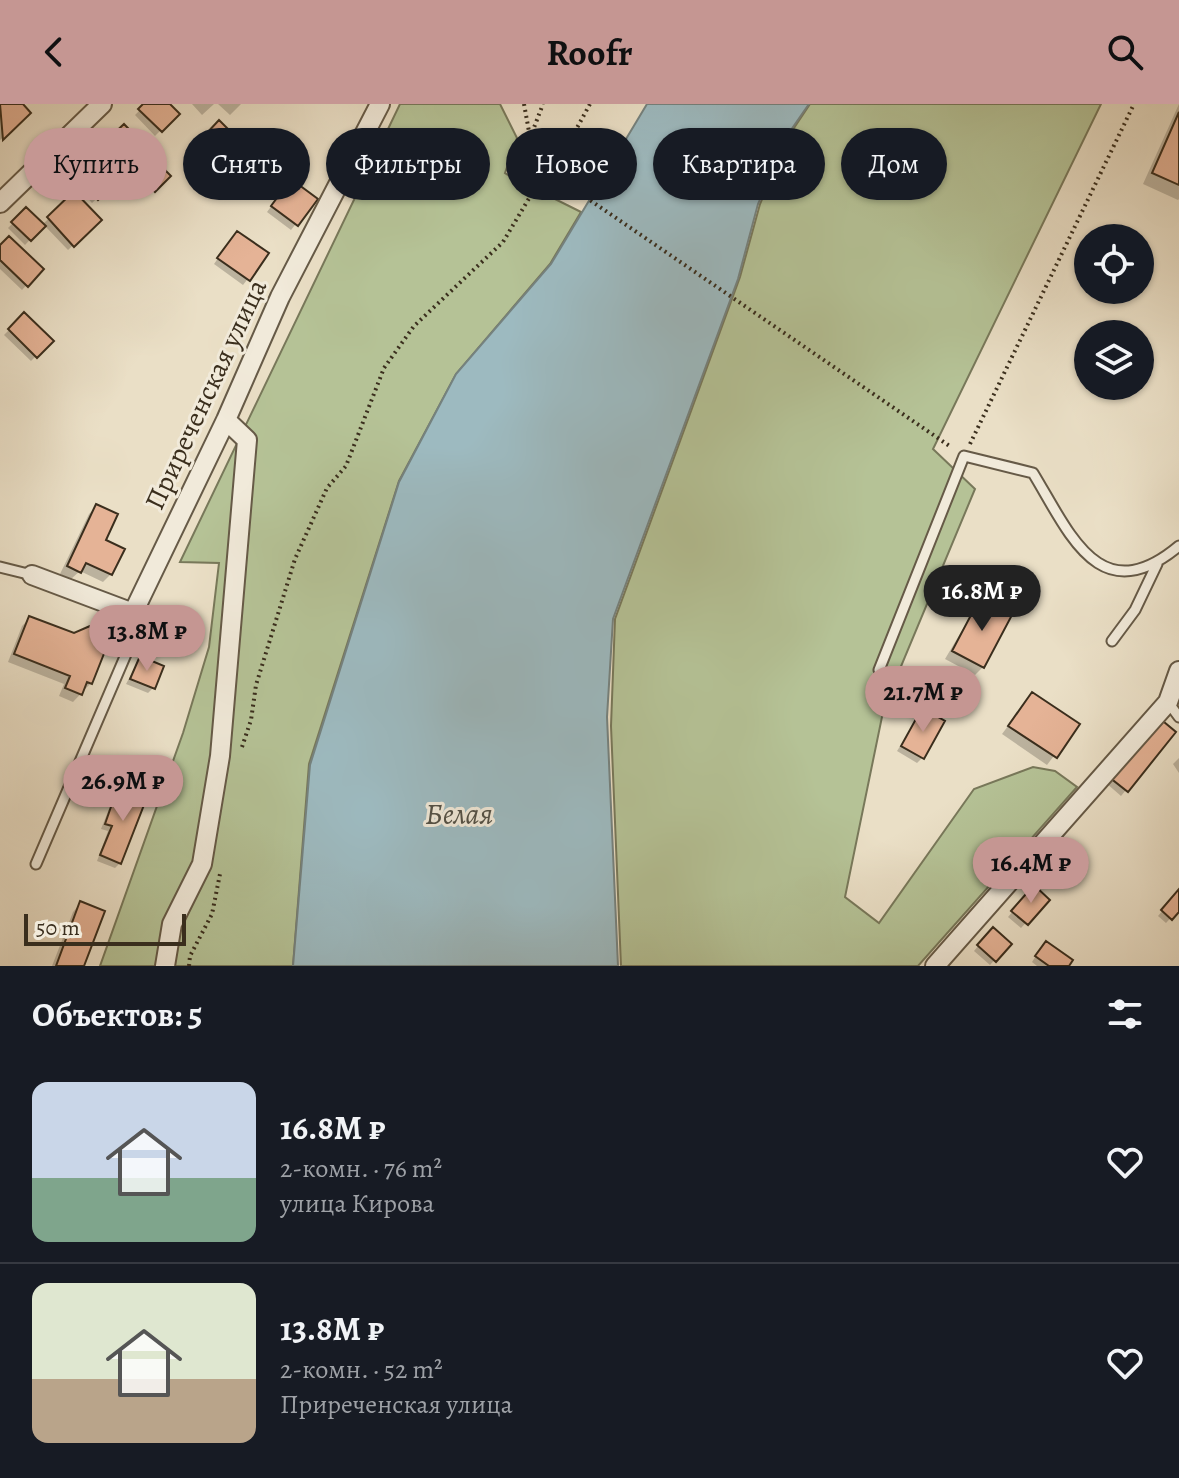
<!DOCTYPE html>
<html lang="ru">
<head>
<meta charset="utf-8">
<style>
	body { margin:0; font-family:Alegreya,serif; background:#242831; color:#f1f3f6; height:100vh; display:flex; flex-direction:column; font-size:30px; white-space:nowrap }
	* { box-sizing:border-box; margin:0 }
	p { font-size:26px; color:#9ea1a6 }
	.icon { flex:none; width:44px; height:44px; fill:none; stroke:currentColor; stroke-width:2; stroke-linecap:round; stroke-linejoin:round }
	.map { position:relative; height:862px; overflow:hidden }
	.sheet { display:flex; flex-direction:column; background:#171b24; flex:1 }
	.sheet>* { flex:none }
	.banner { position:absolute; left:24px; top:24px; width:1132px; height:72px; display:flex; gap:16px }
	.tools { position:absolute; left:1074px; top:120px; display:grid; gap:16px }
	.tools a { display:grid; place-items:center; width:80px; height:80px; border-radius:50%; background:#171b24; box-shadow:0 2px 6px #0004; font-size:40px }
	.scale { position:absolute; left:24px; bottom:20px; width:162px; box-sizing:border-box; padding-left:8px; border:4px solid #3a2e1d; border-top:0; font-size:22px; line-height:28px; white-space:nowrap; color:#3a2e1d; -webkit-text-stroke:6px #f1eada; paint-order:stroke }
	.price { position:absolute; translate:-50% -68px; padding:0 18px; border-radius:28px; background:#c59692; color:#111; font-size:26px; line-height:52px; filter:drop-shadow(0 2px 4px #0008) }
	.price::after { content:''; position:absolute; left:50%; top:48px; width:24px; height:18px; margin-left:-12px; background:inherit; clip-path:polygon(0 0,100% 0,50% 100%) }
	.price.selected { background:#222; color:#fff }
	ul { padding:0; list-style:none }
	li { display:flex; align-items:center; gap:24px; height:200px; padding:0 32px }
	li+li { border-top:2px solid #363941 }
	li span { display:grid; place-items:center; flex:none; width:224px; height:160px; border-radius:16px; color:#555 }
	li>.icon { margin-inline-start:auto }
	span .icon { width:96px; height:96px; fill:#fffc; stroke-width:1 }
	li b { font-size:34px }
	h2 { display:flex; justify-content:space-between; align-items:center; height:96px; padding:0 32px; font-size:34px }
	.pill { padding:0 28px; border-radius:36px; background:#171b24; box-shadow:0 2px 6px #0004; font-size:28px; line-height:72px }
	.pill.selected { background:#c59692; color:#111 }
	header { display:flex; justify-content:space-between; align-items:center; height:104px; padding:0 32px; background:#c59692; color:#111; font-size:36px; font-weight:700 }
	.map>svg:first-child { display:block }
	.green { fill:#b5c296; stroke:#78785a; stroke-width:2 }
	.water { fill:#9dbac0; stroke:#75827f; stroke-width:2 }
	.shadow { fill:#0003 }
	.building { fill:#e5b396; stroke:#3a2e1d; stroke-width:2 }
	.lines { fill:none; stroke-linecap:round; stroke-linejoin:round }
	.lane-casing { stroke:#665a47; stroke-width:13 }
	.street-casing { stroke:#665a47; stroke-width:22 }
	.path { stroke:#3a2e1d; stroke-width:4; stroke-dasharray:2 4; stroke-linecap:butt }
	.lane { stroke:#f1eada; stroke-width:9 }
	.street { stroke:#f1eada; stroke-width:18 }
	.labels { text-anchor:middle; stroke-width:6; stroke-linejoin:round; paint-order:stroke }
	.street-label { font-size:28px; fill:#3a2e1d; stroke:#f1eada }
	.water-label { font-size:30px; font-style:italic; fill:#535146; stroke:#f1eada }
</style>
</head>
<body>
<header><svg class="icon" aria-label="back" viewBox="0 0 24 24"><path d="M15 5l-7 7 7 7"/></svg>Roofr<svg class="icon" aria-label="search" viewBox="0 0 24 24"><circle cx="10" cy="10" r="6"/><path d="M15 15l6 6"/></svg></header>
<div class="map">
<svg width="1179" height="862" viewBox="0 0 1179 862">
	<rect width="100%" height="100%" fill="#eadfc6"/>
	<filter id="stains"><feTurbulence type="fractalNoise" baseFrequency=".0025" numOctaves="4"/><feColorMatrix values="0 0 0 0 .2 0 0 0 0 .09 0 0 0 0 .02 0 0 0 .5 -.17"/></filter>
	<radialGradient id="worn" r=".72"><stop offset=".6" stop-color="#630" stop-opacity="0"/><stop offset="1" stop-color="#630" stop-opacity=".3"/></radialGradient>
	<path class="green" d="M400 0H500L517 34 505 69 544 94 547 91 581 108 550 160 456 270 399 377 309 660 293 862H100L183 629 209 543 219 459 180 458Z
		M810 0H1101L933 345 975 385 884 603 845 793 879 819 974 685 1033 663 1055 667 1077 683 918 862H621L611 622 615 515 740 173 760 100 792 27Z"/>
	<path class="water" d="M647 0H809L791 26 758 100 738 175 613 515 607 613 618 862H293L310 661 399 378 456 270 551 160Z"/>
	<path class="shadow" d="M0 0H21L29 9 0 36Z
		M146 0H167L177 10 155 32 135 11Z
		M192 0H214L202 11Z
		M218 0H241L230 11Z
		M1179 0V95L1178 96 1143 80Z
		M219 19 229 29 215 44 204 34Z
		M124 23 145 45 125 64 104 42Z
		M83 57 108 84 92 99 67 72Z
		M286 82 315 96 291 126 267 108Z
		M74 90 99 116 68 146 44 121 25 141 8 124 26 106 42 121Z
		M232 134 267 150 243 181 214 160Z
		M0 144 41 165 22 186 0 165Z
		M24 211 51 237 31 257 4 231Z
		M97 402 111 470 103 478 80 467 71 475 60 470 89 410Z
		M980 496 983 563 975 571 945 555Z
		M30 514 91 579 73 598 59 592 64 580 8 558 22 522Z
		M140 554 153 584 148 589 126 580Z
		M1032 590 1077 621 1047 661 1002 630Z
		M923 607 922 654 917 659 897 647Z
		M1174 628 1121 692 1106 679Z
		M1179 654V669L1173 660Z
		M128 682 120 759 115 764 97 757 108 727 101 725 109 705 114 700 118 701Z
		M1179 787V805L1166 819 1158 812Z
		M1029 789 1047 796 1021 824 1008 813Z
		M80 800 82 862H52L73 808Z
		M988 830 1009 840 990 861 974 847Z
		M1041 844 1066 862H1037L1032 858Z"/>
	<path class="building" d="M0 0H23L31 9 3 36Z
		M143 0H170L180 10 162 28 138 5Z
		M1179 8V81L1152 69Z
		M219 16 232 29 218 44 205 31Z
		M124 20 148 45 131 61 107 36Z
		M83 54 111 84 98 96 70 66Z
		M162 63 171 72 155 88 146 79Z
		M291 75 318 95 298 122 271 102Z
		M74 87 102 116 74 143 47 113Z
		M26 103 46 122 31 137 11 118Z
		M237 127 269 149 250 177 217 154Z
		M9 132 44 165 28 183 0 156V141Z
		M24 208 54 237 37 254 8 225Z
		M96 400 118 410 106 436 125 445 112 471 86 459 81 469 67 462Z
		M980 494 1012 511 984 564 952 547Z
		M29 512 74 529 90 522 98 530 99 538 107 542 92 580 87 578 82 591 65 584 70 572 14 550Z
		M140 552 164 562 155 585 130 575Z
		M1032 588 1080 620 1057 654 1008 622Z
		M922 604 945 617 924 655 901 642Z
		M1158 613 1176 628 1128 688 1109 673Z
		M128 680 149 688 121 760 100 751 112 722 105 720 113 697 120 700Z
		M1034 781 1050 796 1028 821 1011 807Z
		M1179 785V808L1172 816 1161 806Z
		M80 797 105 807 84 862H56Z
		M993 823 1012 840 996 858 977 841Z
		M1046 837 1073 856 1069 862H1049L1035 852Z"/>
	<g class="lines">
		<defs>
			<path id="lane" d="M0 463 32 471
				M1112 537 1135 506 1157 460
				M879 566 964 352 1033 369C1070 430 1100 508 1179 442
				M1168 598 1179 613
				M36 760 127 548 133 509"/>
			<path id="street" d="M0 99 102 0
				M32 471 133 509 226 316 280 193 380 0
				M165 862 172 820 202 760 220 652 247 336 226 316
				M935 862 1168 598 1179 567"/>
		</defs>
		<use href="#lane" class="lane-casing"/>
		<use href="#street" class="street-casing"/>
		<path class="path" d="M524 0 530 33
			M530 34 543 0
			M521 49 951 343
			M549 66 545 72 521 56 518 61 548 80 544 85 512 65 530 34 561 53 590 0
			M970 340 1134 0
			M242 643 251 616 256 581 295 455 327 384 346 362 384 264 414 222 503 138 537 81
			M189 862 190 852 212 810 220 770"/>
		<use href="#lane" class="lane"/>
		<use href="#street" class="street"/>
	</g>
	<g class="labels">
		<g class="street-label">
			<text transform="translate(205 290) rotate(-65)" y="10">Приреченская улица</text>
		</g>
		<g class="water-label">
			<text x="459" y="720">Белая</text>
		</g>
	</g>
	<rect width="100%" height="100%" filter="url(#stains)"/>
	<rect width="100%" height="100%" fill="url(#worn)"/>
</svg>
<div class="tools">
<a><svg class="icon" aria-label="locate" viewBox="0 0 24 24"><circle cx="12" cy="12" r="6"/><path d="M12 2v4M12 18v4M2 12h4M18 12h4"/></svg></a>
<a><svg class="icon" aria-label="layers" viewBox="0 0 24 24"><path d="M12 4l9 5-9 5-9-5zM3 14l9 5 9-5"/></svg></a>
</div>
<div class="scale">50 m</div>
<b class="price selected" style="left:982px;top:529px">16.8M ₽</b>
<b class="price" style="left:147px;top:569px">13.8M ₽</b>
<b class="price" style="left:923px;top:630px">21.7M ₽</b>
<b class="price" style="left:123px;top:719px">26.9M ₽</b>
<b class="price" style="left:1031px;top:801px">16.4M ₽</b>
<div class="banner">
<a class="pill selected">Купить</a>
<a class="pill">Снять</a>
<a class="pill">Фильтры</a>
<a class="pill">Новое</a>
<a class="pill">Квартира</a>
<a class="pill">Дом</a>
</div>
</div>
<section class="sheet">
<h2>Объектов: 5<svg class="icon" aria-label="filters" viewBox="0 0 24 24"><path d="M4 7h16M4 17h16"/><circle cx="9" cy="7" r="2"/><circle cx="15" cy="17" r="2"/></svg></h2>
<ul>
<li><span style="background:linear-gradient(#c9d6e8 60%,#7fa58c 0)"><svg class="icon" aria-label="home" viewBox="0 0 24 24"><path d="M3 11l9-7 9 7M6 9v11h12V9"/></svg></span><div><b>16.8M ₽</b><p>2-комн. · 76 m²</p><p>улица Кирова</p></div><svg class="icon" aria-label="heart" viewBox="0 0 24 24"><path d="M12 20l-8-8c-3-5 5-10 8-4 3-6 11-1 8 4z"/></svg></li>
<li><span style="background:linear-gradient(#dfe7d0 60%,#b9a48a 0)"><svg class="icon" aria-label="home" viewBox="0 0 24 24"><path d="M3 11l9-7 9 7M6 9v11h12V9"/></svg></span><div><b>13.8M ₽</b><p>2-комн. · 52 m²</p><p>Приреченская улица</p></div><svg class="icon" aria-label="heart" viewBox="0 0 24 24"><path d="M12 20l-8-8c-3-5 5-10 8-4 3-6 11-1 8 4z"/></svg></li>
</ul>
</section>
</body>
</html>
